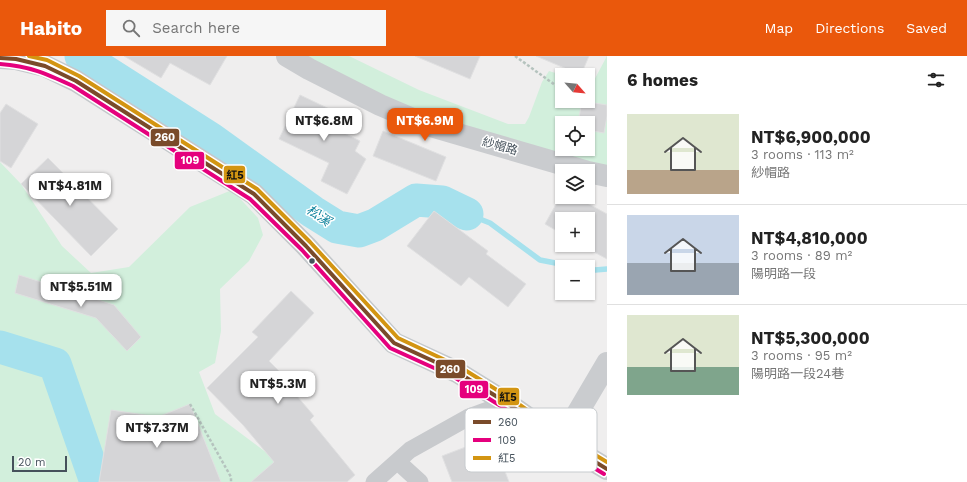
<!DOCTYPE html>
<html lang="en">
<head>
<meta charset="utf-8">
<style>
	body { margin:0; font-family:"Work Sans","Noto Sans TC",sans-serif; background:#f6f6f6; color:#222; height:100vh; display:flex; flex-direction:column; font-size:15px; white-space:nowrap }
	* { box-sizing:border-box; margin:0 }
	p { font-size:13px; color:#767676 }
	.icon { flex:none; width:22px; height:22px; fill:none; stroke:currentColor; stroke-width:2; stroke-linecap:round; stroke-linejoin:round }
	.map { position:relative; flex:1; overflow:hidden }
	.panel { display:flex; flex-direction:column; background:#fff; width:360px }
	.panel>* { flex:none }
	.needle { width:26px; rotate:117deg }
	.controls { position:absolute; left:555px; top:12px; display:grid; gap:8px }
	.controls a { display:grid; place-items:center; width:40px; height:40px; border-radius:0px; background:#fff; box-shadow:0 1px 3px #0004; font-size:20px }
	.scale { position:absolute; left:12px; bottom:10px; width:55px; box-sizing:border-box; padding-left:4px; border:2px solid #45515b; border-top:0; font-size:11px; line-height:14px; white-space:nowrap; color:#45515b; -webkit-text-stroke:3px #fff; paint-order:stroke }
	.price { position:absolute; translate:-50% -34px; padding:0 9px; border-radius:8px; background:#fff; color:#222; font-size:13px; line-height:26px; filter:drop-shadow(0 1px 2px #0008) }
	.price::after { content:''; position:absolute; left:50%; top:24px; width:12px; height:9px; margin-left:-6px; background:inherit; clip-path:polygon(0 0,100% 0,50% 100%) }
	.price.on { background:#ea580c; color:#fff }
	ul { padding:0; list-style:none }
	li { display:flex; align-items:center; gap:12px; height:100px; padding:0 20px }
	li+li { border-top:1px solid #e0e0e0 }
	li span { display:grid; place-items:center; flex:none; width:112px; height:80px; border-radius:0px; color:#555 }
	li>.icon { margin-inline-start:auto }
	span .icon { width:48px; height:48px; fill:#fffc; stroke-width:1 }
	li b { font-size:17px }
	h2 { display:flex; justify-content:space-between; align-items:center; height:48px; padding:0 20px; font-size:17px }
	header { display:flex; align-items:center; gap:24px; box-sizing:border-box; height:56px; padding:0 20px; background:#ea580c; color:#fff }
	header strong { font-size:19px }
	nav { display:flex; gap:22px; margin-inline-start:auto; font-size:14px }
	.search { width:280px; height:36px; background:#f6f6f6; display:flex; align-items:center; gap:10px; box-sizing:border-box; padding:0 14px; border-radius:0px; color:#767676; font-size:15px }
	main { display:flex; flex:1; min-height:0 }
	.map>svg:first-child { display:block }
	.green { fill:#d2efdc; fill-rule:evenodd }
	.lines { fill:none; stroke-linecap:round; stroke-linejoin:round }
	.stream { stroke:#a6e1ed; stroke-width:5.5 }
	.river { stroke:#a6e1ed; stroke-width:33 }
	.building { fill:#d5d5d7; stroke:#e0e0e1 }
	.path { stroke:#b5c3be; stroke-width:2.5; stroke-dasharray:3 2; stroke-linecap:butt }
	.street { stroke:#c8cacd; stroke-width:17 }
	.secondary { stroke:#cacccf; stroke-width:22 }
	.primary { stroke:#c4c8cb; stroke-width:22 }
	.bus-1-casing { stroke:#fff; stroke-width:7 }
	.bus-2-casing { stroke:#fff; stroke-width:7 }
	.bus-3-casing { stroke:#fff; stroke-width:7 }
	.bus-1 { stroke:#7a4b2a; stroke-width:4 }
	.bus-2 { stroke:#e5007d; stroke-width:4 }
	.bus-3 { stroke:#d39512; stroke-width:4 }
	.bus-dot { fill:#45515b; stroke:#fff; stroke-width:1.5 }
	.labels { text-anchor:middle; stroke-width:3; stroke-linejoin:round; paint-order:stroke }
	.street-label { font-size:12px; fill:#45515b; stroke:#fff }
	.water-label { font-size:13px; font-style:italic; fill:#0b819b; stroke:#fff }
	.key { fill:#fff; stroke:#c7cbce; stroke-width:1 }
	.key-label { font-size:11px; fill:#45515b }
	.line-badge { stroke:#fff; stroke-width:1.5 }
	.badge-label { font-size:11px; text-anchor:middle; font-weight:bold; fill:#fff }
	.pale-badge-label { font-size:11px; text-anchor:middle; font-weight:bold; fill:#111 }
</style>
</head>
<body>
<header>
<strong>Habito</strong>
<div class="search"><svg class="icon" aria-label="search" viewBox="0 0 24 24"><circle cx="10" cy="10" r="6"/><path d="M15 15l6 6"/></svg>Search here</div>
<nav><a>Map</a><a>Directions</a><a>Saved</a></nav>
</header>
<main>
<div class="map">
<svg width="607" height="426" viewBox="0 0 607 426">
	<rect width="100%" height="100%" fill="#efeeee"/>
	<path class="green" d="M302 0H349L419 34 508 68H525L529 61 542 26 549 15 562 19V45H588V27L592 28 607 0V110L427 64ZM562 67H588V93H562Z
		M0 106 21 128 62 190 91 217 129 211 190 151 232 134 258 162 263 179 249 205 220 233 221 275 215 307 199 316 215 358 306 426H0Z"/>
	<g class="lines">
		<path class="stream" d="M467 158 490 167 540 204 576 211
			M588 213 595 214 607 213"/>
		<path class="river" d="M81 0 211 83 313 156 337 171 359 175 375 169 416 144 442 146 467 158
			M0 291 55 308 96 426"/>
	</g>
	<path class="building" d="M124 0H227L210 29 170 7 161 22Z
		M415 0H480L470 23Z
		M536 0H589L581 19Z
		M300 39 342 59 336 73 360 85 355 95 366 103 347 138 321 125 329 107 279 83Z
		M582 45 607 49V60L604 77 588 74V67H578Z
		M6 48 38 68 11 112 0 105V57Z
		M383 75 446 101 436 125 373 100Z
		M48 102 118 173 91 200 21 128Z
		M560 141H576L607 158V203L581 189H588V163H562V178L545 168Z
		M434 155 488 195 486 198 526 228 508 251 469 221 461 230 407 190Z
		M19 219 114 249 141 281 127 295 96 262 15 237Z
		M291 235 314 257 269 305 281 317 279 319 314 360 310 364 355 419 347 426H251L274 406 243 369 207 332 258 281 252 276Z
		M190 348 221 426H99L111 354 158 361Z
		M492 381 509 426H452L442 400Z"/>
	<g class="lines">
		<path class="path" d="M515 0 562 34
			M190 348 231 421V426"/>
		<path class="street" d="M398 406 420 426
			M374 426 410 394 469 361 507 347"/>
		<path class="secondary" d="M287 0 309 13 380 49 427 69 585 115
			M588 116 607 120
			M561 385 607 307"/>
		<path class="primary" d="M0 2 16 3 45 10 76 25 254 138 306 190 394 287 457 316 507 347 561 385 607 413"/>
		<defs>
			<path id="bus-1" d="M0 2 16 3 45 10 76 25 254 138 306 190 394 287 457 316 507 347 561 385 607 413"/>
			<path id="bus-2" d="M0 8C30 10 47 18 73 30L250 143 302 194 390 292 454 321 504 352 558 390 604 418"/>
			<path id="bus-3" d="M29 0 47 4 79 20 257 133 310 186 398 282 460 311 510 342 564 380 607 406"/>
		</defs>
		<use href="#bus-1" class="bus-1-casing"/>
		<use href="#bus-2" class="bus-2-casing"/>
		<use href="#bus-3" class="bus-3-casing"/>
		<use href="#bus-1" class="bus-1"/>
		<use href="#bus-2" class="bus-2"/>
		<use href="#bus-3" class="bus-3"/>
	</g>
	<circle class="bus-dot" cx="312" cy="205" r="3.5"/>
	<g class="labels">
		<g class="street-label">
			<text transform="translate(500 90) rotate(16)" y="4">紗帽路</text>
		</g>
		<g class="water-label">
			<text transform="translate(319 159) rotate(35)" y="5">松溪</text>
		</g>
	</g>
	<rect x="465" y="352" width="132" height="64" rx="6" class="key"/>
	<rect x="473" y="364" width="18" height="4" fill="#7a4b2a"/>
	<rect x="473" y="382" width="18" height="4" fill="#e5007d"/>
	<rect x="473" y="400" width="18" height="4" fill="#d39512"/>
	<g class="key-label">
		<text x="498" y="370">260</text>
		<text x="498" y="388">109</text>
		<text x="498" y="406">紅5</text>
	</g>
	<g class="line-badge">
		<rect x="150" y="72" width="30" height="19" rx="4" fill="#7a4b2a"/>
		<rect x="174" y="95" width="31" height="19" rx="4" fill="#e5007d"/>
		<rect x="223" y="109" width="23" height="19" rx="4" fill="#d39512"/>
		<rect x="435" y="303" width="31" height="20" rx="4" fill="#7a4b2a"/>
		<rect x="459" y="324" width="30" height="19" rx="4" fill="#e5007d"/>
		<rect x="497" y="331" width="23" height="19" rx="4" fill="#d39512"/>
	</g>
	<g class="badge-label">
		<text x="165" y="85">260</text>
		<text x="190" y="108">109</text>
		<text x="450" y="317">260</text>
		<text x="474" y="337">109</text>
	</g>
	<g class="pale-badge-label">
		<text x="235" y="123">紅5</text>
		<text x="508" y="345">紅5</text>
	</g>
</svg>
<div class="controls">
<a><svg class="needle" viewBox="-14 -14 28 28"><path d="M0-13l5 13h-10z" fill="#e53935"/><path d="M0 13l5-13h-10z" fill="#767676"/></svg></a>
<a><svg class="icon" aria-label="locate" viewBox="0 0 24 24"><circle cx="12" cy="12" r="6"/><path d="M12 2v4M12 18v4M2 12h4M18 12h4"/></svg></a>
<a><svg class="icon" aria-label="layers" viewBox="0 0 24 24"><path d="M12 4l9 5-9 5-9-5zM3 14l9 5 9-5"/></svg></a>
<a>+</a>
<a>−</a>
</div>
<div class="scale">20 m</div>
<b class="price" style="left:324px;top:86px">NT$6.8M</b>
<b class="price on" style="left:425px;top:86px">NT$6.9M</b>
<b class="price" style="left:70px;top:151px">NT$4.81M</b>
<b class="price" style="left:81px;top:252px">NT$5.51M</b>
<b class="price" style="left:278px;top:349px">NT$5.3M</b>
<b class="price" style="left:157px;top:393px">NT$7.37M</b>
</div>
<section class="panel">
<h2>6 homes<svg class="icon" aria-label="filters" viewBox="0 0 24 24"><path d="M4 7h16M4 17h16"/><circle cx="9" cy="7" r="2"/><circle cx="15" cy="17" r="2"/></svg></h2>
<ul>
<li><span style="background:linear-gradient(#dfe7d0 70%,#b9a48a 0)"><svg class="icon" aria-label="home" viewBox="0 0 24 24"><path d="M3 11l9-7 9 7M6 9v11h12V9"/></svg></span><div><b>NT$6,900,000</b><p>3 rooms · 113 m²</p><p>紗帽路</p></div></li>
<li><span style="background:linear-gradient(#c9d6e8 60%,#9aa5b1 0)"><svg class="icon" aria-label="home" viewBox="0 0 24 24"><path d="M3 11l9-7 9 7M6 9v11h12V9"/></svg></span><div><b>NT$4,810,000</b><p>3 rooms · 89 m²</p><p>陽明路一段</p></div></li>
<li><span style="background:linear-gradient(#dfe7d0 65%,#7fa58c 0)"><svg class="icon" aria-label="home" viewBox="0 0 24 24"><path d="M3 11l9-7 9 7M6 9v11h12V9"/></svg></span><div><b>NT$5,300,000</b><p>3 rooms · 95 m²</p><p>陽明路一段24巷</p></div></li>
</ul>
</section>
</main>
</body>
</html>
